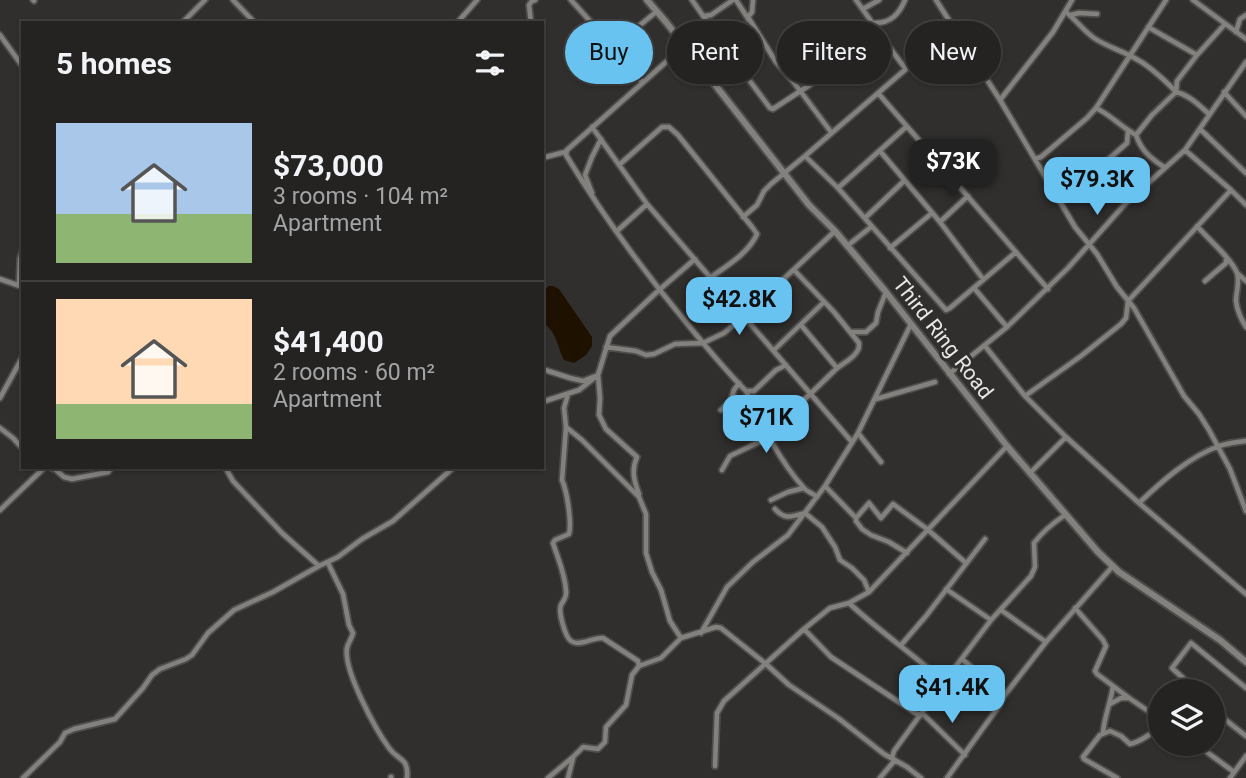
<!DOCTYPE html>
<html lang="en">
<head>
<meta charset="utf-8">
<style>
	body { margin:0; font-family:Roboto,sans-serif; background:#302f2f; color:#f1f3f6; height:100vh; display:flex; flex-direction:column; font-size:26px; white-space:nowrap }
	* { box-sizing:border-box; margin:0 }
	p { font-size:23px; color:#a3a4a5 }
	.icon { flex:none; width:38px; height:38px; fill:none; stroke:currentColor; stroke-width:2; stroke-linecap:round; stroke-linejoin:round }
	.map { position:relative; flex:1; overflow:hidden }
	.side { position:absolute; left:21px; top:21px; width:523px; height:448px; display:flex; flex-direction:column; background:#242322; border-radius:0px; box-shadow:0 2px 5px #0004,0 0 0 2px #414040 }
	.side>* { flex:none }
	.guide { position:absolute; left:565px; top:21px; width:576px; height:63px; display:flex; gap:14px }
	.tools { position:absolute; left:1148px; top:679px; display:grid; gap:14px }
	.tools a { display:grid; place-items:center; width:77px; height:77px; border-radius:50%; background:#242322; box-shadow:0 2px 5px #0004,0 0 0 2px #414040; font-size:35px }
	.price { position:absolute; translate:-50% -60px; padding:0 16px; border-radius:14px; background:#69c3f1; color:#111; font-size:23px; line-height:46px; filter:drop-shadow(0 2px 4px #0008) }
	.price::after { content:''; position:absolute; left:50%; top:42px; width:21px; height:16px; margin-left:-10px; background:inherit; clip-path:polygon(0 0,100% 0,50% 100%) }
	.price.selected { background:#222; color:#fff }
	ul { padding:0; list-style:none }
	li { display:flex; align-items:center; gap:21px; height:175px; padding:0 35px }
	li+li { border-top:2px solid #414040 }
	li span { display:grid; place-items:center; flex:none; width:196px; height:140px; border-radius:0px; color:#555 }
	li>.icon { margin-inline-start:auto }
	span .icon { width:84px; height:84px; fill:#fffc; stroke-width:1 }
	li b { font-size:30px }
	h2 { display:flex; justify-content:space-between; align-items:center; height:84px; padding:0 35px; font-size:30px }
	.tag { padding:0 24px; border-radius:32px; background:#242322; box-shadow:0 2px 5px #0004,0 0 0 2px #414040; font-size:24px; line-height:63px }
	.tag.selected { background:#69c3f1; color:#111 }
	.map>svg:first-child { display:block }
	.water { fill:#1e1100 }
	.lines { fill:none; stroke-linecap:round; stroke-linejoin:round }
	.street-casing { stroke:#4e4d4c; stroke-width:8 }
	.secondary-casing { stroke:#4e4d4c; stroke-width:10 }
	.street { stroke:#83817e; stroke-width:4.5 }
	.secondary { stroke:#83817e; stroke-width:6 }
	.labels { text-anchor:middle; stroke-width:6; stroke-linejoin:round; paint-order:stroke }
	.street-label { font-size:21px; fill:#e9e8e7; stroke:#302f2d }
</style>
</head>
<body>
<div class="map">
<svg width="1246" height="778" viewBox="0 0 1246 778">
	<rect width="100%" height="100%" fill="#302f2d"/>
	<path class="water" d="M548 286H553L559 289 592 337V346L586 355 574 363 564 360C557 346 557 332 543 323V292Z"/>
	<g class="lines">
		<defs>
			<path id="street" d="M33 0 34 1
				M233 0 255 23
				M571 0 599 31 642 82
				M692 0 729 53 770 108 773 109 851 58 881 35
				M736 0 749 20
				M753 0 752 12 748 17 776 62 792 80 831 132
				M856 0C873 23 888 47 906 69
				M936 0 1000 100 1075 227 1097 254 1117 287 1134 308 1184 396 1199 414 1209 430 1230 469 1246 511
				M1193 0 1246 39
				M863 9 879 0
				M1066 12C1076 20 1083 30 1094 38 1107 47 1124 51 1138 60 1149 66 1167 82 1176 92
				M1071 15 1079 13 1097 14
				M704 16 711 15 733 0
				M182 23 205 0
				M457 23 477 0
				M531 23 529 5 532 1 535 0
				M875 23C891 23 899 14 905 0
				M1148 27 1197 55
				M1236 32 1240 19 1246 15
				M0 35 23 67
				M684 46 567 150 566 155C603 216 644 272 689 326 707 348 726 371 746 391H754L776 370 786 365
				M612 48 656 12
				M1176 92 1177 81 1197 55 1225 24
				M1224 92 1246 116
				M878 93 1048 289
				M1000 100 1053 32 1072 0
				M1096 108C1111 115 1121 127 1136 135
				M592 127 647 204 852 442
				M1200 129 1246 173
				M1185 150 1231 190 1246 205
				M880 151 940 222 983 279
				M805 156 838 188 946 310 950 308 1016 252
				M542 158 565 152
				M1035 159 1041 157 1087 118 1096 108 1166 0
				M619 165 662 127H669L678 135 752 227 757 234C748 254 726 266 710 278
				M1164 167C1150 158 1141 150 1136 135L1152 115 1176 92C1189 95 1199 105 1209 114
				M838 188 906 127
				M592 193 585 175 592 157 601 139
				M1060 202 1127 143 1128 131
				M743 217 757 205 764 191 771 184 805 156 906 69 954 31
				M865 218 904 181
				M940 222 968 196
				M1197 226C1207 238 1232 259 1237 273 1240 282 1236 292 1236 301 1237 310 1241 319 1246 327
				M617 231 647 204
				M847 246 871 227
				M890 248 932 213
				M1237 273 1246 281
				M0 279 23 287
				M1205 281 1226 263V259
				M19 285 20 259 23 248
				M974 288 1007 327
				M801 325 837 368
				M851 332H866L876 323 878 312 886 292
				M985 346 1025 396 1066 437 1139 503 1246 594
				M606 347 636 351 646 355 654 354 675 344 703 343 724 333 744 316 835 231
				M774 350 824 302
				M542 369 570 378 583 381 598 375 600 398 599 415 606 429 637 457C631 470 634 481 639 494
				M949 374 1007 327 1068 268 1126 203 1185 150 1246 62
				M746 391C761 423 780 462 804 488 807 492 813 493 817 497
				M1025 396 1081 356 1121 324 1126 318 1128 301 1231 190
				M0 398 23 356
				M876 399 935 382
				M542 402 579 390 598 375 610 336 659 290 695 259
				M721 410 731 400 734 390 739 383
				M566 427 582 440 639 497 646 514V553L652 572 661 590 670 621 681 638
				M0 428 13 438 23 449
				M765 430C791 415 813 391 834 371 841 364 850 361 856 353 859 349 859 348 859 343L834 312 794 270
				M858 433 881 462
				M49 467 56 470 64 477 72 479 108 472 112 467
				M225 467 233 481 282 533 319 566
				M722 470 730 456 770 437
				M1030 473 1066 437
				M825 486 856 518 869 503 881 518 893 504 927 529 966 563
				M771 500 788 492 804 488
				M1139 503C1162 481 1189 457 1219 446 1228 443 1237 442 1246 441
				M775 509C785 520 791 517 805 513L822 527 835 547 840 560 852 568 864 580 869 592
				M0 510 45 467
				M856 518V521L862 529 871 535 889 542 907 553
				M328 563 343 594 349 625 353 633C352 638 348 643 347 648 343 670 376 730 389 748 398 761 409 757 407 778
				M946 589 991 620
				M849 603C879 631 913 654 944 682
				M1075 608 1103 640 1106 646 1095 671 1097 674 1129 698 1160 719
				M1001 610 1046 642
				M804 629 831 657 920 716
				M701 633 727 587 753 562 788 535 825 486 858 433 911 324
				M901 645 926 616 985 539
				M962 659 1004 696
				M639 666 661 658 681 638 716 627 721 628 766 664 789 685 838 718 884 754 907 767 921 778
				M1197 691 1172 668 1191 643 1246 688
				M1110 704 1121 698H1128
				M1213 710 1246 736
				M922 713 965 755
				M1103 733C1104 717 1111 702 1113 686
				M1196 744 1234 772
				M892 758 894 751 944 682 991 620 1031 576 1035 567 1034 543C1043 531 1053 523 1065 515
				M715 766 717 713 724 701 804 629 830 608 849 603 869 592 1007 446
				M391 777V778
				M23 778 60 742 65 733 74 729 115 719 143 688 152 675 160 669 186 659 192 655 208 633 234 610 273 592 319 566 338 557 362 539 393 521 454 467
				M548 778 573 757 583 747 598 749 605 742 606 727 626 705 632 675 639 666 638 661 603 638C593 637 580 647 571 641 565 637 558 611 561 605 564 599 567 598 566 591 565 573 558 559 553 543L555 540 569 534C572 523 567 491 562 480L566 427 564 408 568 394
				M568 778 573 758
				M880 778 895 760
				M947 778 999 706 1004 696 1046 642 1112 567
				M1117 778 1084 759 1083 757 1100 735 1110 731 1121 736 1130 744C1142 742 1149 733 1160 729
				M1230 778 1246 756"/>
			<path id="secondary" d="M647 0 666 22 809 205 835 231 886 292 1007 446 1098 552 1119 572 1220 640 1246 662"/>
		</defs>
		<use href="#street" class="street-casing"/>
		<use href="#secondary" class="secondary-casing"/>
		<use href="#street" class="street"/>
		<use href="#secondary" class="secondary"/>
	</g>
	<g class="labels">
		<g class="street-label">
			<text transform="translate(943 338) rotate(52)" y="7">Third Ring Road</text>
		</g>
	</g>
</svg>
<div class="tools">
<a><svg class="icon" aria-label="layers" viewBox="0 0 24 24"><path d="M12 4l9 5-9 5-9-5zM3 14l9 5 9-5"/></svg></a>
</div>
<b class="price selected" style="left:953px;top:199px">$73K</b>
<b class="price" style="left:1097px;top:217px">$79.3K</b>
<b class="price" style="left:739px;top:337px">$42.8K</b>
<b class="price" style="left:766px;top:455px">$71K</b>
<b class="price" style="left:952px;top:725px">$41.4K</b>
<div class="guide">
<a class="tag selected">Buy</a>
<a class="tag">Rent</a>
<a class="tag">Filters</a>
<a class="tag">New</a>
</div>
<section class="side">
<h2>5 homes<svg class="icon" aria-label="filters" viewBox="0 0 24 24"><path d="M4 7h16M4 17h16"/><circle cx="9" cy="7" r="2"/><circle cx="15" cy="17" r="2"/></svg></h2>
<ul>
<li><span style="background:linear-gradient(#a9c7e8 65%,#8fb573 0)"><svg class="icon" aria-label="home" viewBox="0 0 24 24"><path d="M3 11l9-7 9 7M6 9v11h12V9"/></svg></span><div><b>$73,000</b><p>3 rooms · 104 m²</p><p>Apartment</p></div></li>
<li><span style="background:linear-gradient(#ffd9b3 75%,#8fb573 0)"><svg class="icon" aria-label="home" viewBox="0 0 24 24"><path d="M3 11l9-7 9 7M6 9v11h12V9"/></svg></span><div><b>$41,400</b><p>2 rooms · 60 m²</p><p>Apartment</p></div></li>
</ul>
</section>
</div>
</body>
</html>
